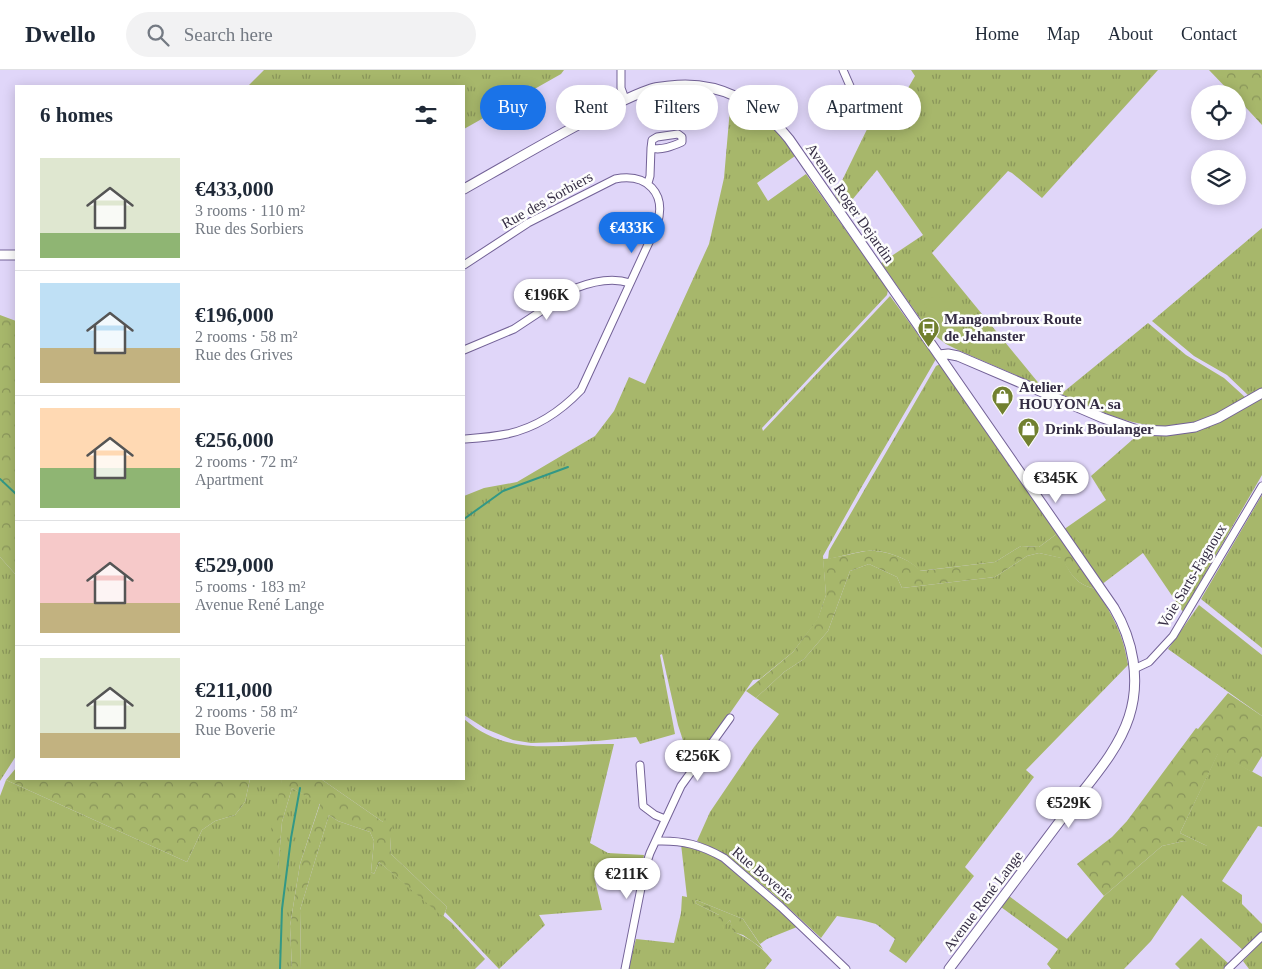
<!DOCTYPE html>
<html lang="en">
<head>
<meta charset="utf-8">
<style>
	body { margin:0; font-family:Georgia,serif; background:#f2f2f3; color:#1f2937; height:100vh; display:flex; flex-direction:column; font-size:19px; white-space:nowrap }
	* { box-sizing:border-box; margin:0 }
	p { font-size:16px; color:#747a83 }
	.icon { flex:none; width:28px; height:28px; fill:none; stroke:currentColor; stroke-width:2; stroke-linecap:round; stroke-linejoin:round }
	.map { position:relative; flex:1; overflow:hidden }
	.details { position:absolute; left:15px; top:15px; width:450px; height:695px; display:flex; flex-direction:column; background:#fff; border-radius:0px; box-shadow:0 2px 12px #0003 }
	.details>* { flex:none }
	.banner { position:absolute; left:480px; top:15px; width:475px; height:45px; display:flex; gap:10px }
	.controls { position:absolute; left:1191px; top:15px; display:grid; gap:10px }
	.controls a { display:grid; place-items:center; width:55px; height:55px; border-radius:50%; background:#fff; box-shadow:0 2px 12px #0003; font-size:25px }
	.price { position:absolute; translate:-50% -42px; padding:0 11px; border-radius:18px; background:#fff; color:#222; font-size:16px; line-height:32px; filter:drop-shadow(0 1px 2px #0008) }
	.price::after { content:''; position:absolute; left:50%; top:30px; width:15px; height:11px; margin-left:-8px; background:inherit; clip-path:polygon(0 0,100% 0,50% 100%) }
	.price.active { background:#1a73e8; color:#fff }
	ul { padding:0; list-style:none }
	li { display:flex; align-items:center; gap:15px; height:125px; padding:0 25px }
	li+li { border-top:1px solid #e0e1e3 }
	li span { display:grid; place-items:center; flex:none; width:140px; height:100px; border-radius:0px; color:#555 }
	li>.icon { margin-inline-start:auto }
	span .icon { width:60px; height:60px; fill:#fffc; stroke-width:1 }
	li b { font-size:21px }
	h2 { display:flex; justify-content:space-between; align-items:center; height:60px; padding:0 25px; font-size:21px }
	.chip { padding:0 18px; border-radius:22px; background:#fff; box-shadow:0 2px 12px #0003; font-size:18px; line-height:45px }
	.chip.active { background:#1a73e8; color:#fff }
	header { display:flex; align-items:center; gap:30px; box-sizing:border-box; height:70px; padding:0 25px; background:#fff; border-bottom:1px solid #e0e1e3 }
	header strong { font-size:24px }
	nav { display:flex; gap:28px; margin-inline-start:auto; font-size:18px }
	.search { width:350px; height:45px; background:#f2f2f3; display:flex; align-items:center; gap:12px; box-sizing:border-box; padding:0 18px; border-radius:28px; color:#747a83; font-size:19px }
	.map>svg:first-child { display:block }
	.grass { fill:url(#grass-tufts) }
	.forest { fill:url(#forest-crowns) }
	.pitch { fill:#a7b76b }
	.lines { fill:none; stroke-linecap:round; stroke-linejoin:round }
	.stream { stroke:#329886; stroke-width:2 }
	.minor-casing { stroke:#736297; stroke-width:9 }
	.major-casing { stroke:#736297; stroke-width:11 }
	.minor { stroke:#fff; stroke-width:7 }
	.major { stroke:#fff; stroke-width:9 }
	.labels { text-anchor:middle; stroke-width:5; stroke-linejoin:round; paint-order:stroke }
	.street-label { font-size:15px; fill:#352d44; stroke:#fdfdfd }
	.poi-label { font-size:15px; font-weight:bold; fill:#352d44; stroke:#fdfdfd; text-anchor:start }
</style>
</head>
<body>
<header>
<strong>Dwello</strong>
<div class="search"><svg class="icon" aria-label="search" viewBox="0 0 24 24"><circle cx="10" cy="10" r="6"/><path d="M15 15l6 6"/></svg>Search here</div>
<nav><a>Home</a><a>Map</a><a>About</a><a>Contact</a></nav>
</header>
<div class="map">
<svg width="1262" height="899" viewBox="0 0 1262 899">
	<defs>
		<pattern id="grass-tufts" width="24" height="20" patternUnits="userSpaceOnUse" patternTransform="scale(1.25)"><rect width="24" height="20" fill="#a7b76b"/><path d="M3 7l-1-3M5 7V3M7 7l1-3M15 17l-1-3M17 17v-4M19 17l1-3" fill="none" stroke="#89955a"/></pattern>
		<pattern id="forest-crowns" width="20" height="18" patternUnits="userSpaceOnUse" patternTransform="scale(1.25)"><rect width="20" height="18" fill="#a7b76b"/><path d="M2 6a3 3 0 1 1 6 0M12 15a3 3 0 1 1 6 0" fill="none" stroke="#89955a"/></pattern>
	</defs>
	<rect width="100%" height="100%" fill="#e0d6f9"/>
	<path class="grass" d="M264 0H564L561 4 464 59V16H248Z
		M911 0H1158L1042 128 1012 103 1008 101 932 183 1041 316 960 281 946 274 929 261 881 193 923 165 877 100 852 130 842 137 835 125 872 49H890L915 6Z
		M731 27C764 44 774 55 795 86L757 113 768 131 806 104 888 220 887 225 762 358 763 361 890 226 936 289 861 418 823 486 826 525 818 549 793 582 760 609 753 610 692 698 678 655 662 584 660 585 675 664 640 674 636 667 597 671 531 673 513 670 486 659 464 645V426L484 418 517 412 595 366 614 341 629 307 645 314 709 174 724 108Z
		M1262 158V318L1249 326 1227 305 1194 286 1152 251Z
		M1148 253 1186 285 1224 308 1246 328C1232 335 1219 344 1204 349 1152 368 1108 345 1061 324Z
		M940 294 1034 431 1058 463 1039 477 1021 476 995 492 919 501C911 488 881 479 867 481 854 482 841 487 828 489L829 481 936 296Z
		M1262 326V405L1183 542 1143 483 1101 515 1063 460 1106 430 1091 406 1140 363 1168 364Z
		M1262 425V578L1201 529Z
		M1039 483 1062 488C1072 505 1075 514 1096 519 1113 547 1123 562 1128 595L1026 700 1034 707 965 797 974 806 906 893 889 881 895 869 876 854 861 850 837 846 821 868 771 822 725 785 697 771 710 742 754 677 779 644 756 628 784 602 804 589 828 561 850 501 869 494 897 507 902 518 995 507 1027 486Z
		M0 487 16 505V686L0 711Z
		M1199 535 1262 585V646L1168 579Z
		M464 649C510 689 560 673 614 674L590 773 608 783 644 785 640 805 594 806 602 840 539 845 545 855 499 899 445 842 447 837 391 784 390 767 383 752 321 709H464Z
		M1218 683 1262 707V757L1258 756 1222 811 1242 825V834L1262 854V862L1245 882 1182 825 1151 871 1124 899H1051L1047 894 1058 879 1001 837 1009 826 1067 869 1104 826 1162 776 1184 771 1207 776 1180 763Z
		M250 709H282L278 799 282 752 292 718 320 733 300 794 290 856 292 899H0V726L6 710 187 792 202 760 215 751 235 745 245 732Z
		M329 745 338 751 370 762 374 771 371 802 374 804 379 792 452 853 485 889 475 899H301L300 840Z
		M681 774 716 787 743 807 791 849 797 857 767 869 760 874 743 849 696 830 695 833 719 845 723 856 730 850 734 862C749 868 762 877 772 890L765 899H628L636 869 674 873 681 843 682 826 687 827Z
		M1201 868 1229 894 1223 899H1180L1175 894Z
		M1262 871V899H1249L1243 891Z"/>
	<path class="forest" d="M1209 0H1262V55L1238 29V24H1232Z
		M0 245 16 251V505L0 487Z
		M1058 463 1096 519C1075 514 1072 505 1061 488L1039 483 1027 486 995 507 902 518 897 507 869 494 850 501 828 561 804 589 784 602 756 628 746 621 793 582 818 548 826 525 823 489C838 488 852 483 866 481 881 479 911 488 920 501L995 492 1021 476 1039 477Z
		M1228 623 1262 646V686L1252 702 1218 684 1180 763 1207 776 1205 779 1184 771 1162 776 1104 826 1077 794 1112 767 1127 751 1196 658 1198 659Z
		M16 698V709H250L245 732 235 745 215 751 202 760 187 792 6 710Z
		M282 709H321L383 752 387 744 394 749 390 767 391 784 447 837 443 847 379 792 374 804 371 802 374 771 370 762 338 751 329 745 300 840 301 899H292L290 856 300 794 320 734 292 718 282 752 278 800 271 802 270 764Z
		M696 830 743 849 763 879 743 865 733 862 730 850 724 856 725 868 716 866 719 845 695 833Z"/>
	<path class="pitch" d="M937 224 955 249 941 258 924 234Z"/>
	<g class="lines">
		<path class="stream" d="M0 409 16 424
			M464 449 503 421 568 397
			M280 899 282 839 291 768 300 718"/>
		<defs>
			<path id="minor" d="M621 0V18L625 29
				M843 0 850 16
				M648 113 650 106 651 78C661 81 673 76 682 72V67L678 64 657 67 652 70 651 78
				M464 195 528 153 615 109C647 103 667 123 657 155L581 320C561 341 535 358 507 364 493 367 478 368 464 369
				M464 280 514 259 576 218C594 211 612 207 630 213
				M1134 599 1149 592 1173 566 1262 416
				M640 695 643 736 655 745 665 749
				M656 771C683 770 701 775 724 788L781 837 846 899
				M625 899 645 798 650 783 681 716 730 648
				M1228 899 1262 866"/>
			<path id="major" d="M464 119C501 98 539 76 576 56 601 42 625 28 651 19 657 17 664 17 670 16 718 10 760 33 789 69L1114 538C1133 570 1141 610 1129 647 1118 681 1091 710 1069 739 1029 792 989 846 949 899
				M0 185H16
				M939 285 948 284 958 286 1103 348 1137 360 1166 361 1195 357 1218 348 1262 323"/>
		</defs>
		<use href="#minor" class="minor-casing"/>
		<use href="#major" class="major-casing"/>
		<use href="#minor" class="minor"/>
		<use href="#major" class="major"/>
	</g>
	<defs>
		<symbol id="bus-pin" viewBox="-11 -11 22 30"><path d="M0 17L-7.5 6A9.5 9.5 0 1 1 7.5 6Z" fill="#71802f" stroke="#fdfdfd"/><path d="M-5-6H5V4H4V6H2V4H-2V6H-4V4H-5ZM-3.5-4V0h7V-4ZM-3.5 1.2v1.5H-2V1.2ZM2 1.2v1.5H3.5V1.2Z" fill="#fff"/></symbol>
		<symbol id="shop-pin" viewBox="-11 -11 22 30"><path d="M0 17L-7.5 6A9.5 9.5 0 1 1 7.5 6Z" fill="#71802f" stroke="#fdfdfd"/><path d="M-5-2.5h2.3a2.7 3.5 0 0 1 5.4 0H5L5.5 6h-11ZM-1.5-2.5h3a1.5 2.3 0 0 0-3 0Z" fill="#fff"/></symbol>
	</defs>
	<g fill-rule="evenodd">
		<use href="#bus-pin" x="916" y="246" width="25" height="34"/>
		<use href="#shop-pin" x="990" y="314" width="25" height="34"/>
		<use href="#shop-pin" x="1016" y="346" width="25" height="34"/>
	</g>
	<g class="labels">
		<g class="street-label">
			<text transform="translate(547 130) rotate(-29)" y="5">Rue des Sorbiers</text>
			<text transform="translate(850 133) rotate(55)" y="5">Avenue Roger Dejardin</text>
			<text transform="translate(1192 506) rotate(-59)" y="5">Voie Sarts-Fagnoux</text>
			<text transform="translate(763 804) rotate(40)" y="5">Rue Boverie</text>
			<text transform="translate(983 831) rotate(-53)" y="5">Avenue René Lange</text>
		</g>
		<g class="poi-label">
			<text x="944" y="254">Mangombroux Route<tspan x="944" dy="17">de Jehanster</tspan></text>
			<text x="1019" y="322">Atelier<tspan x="1019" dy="17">HOUYON A. sa</tspan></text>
			<text x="1045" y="364">Drink Boulanger</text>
		</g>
	</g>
</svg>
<div class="controls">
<a><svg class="icon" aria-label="locate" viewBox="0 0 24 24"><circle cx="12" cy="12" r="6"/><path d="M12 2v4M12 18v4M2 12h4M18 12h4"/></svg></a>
<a><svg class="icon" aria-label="layers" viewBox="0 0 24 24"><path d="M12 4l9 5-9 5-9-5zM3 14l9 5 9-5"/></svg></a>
</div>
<b class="price active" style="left:632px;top:184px">€433K</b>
<b class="price" style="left:547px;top:251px">€196K</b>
<b class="price" style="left:1056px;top:434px">€345K</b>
<b class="price" style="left:698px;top:712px">€256K</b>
<b class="price" style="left:1069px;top:759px">€529K</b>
<b class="price" style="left:627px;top:830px">€211K</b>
<div class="banner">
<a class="chip active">Buy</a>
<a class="chip">Rent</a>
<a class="chip">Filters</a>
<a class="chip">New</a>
<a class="chip">Apartment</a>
</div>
<section class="details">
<h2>6 homes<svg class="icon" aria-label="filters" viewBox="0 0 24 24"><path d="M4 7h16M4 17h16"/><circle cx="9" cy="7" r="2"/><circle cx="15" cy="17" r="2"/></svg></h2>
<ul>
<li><span style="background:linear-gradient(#dfe7d0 75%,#8fb573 0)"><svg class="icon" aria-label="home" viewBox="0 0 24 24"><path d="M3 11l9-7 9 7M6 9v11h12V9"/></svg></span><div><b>€433,000</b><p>3 rooms · 110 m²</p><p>Rue des Sorbiers</p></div></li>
<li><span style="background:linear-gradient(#bfe0f5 65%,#c2b280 0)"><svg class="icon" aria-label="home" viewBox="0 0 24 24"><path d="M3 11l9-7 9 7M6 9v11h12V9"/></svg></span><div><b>€196,000</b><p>2 rooms · 58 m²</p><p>Rue des Grives</p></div></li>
<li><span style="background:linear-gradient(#ffd9b3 60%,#8fb573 0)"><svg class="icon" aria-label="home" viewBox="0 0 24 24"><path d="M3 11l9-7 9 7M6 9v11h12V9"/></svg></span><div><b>€256,000</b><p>2 rooms · 72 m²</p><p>Apartment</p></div></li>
<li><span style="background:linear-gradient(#f6c9c9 70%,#c2b280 0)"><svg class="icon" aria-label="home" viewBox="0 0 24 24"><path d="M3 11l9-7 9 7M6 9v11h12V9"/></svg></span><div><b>€529,000</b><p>5 rooms · 183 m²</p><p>Avenue René Lange</p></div></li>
<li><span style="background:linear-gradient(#dfe7d0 75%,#c2b280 0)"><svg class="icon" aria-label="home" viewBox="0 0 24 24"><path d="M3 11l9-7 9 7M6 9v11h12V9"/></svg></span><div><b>€211,000</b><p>2 rooms · 58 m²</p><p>Rue Boverie</p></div></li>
</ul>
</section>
</div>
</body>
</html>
